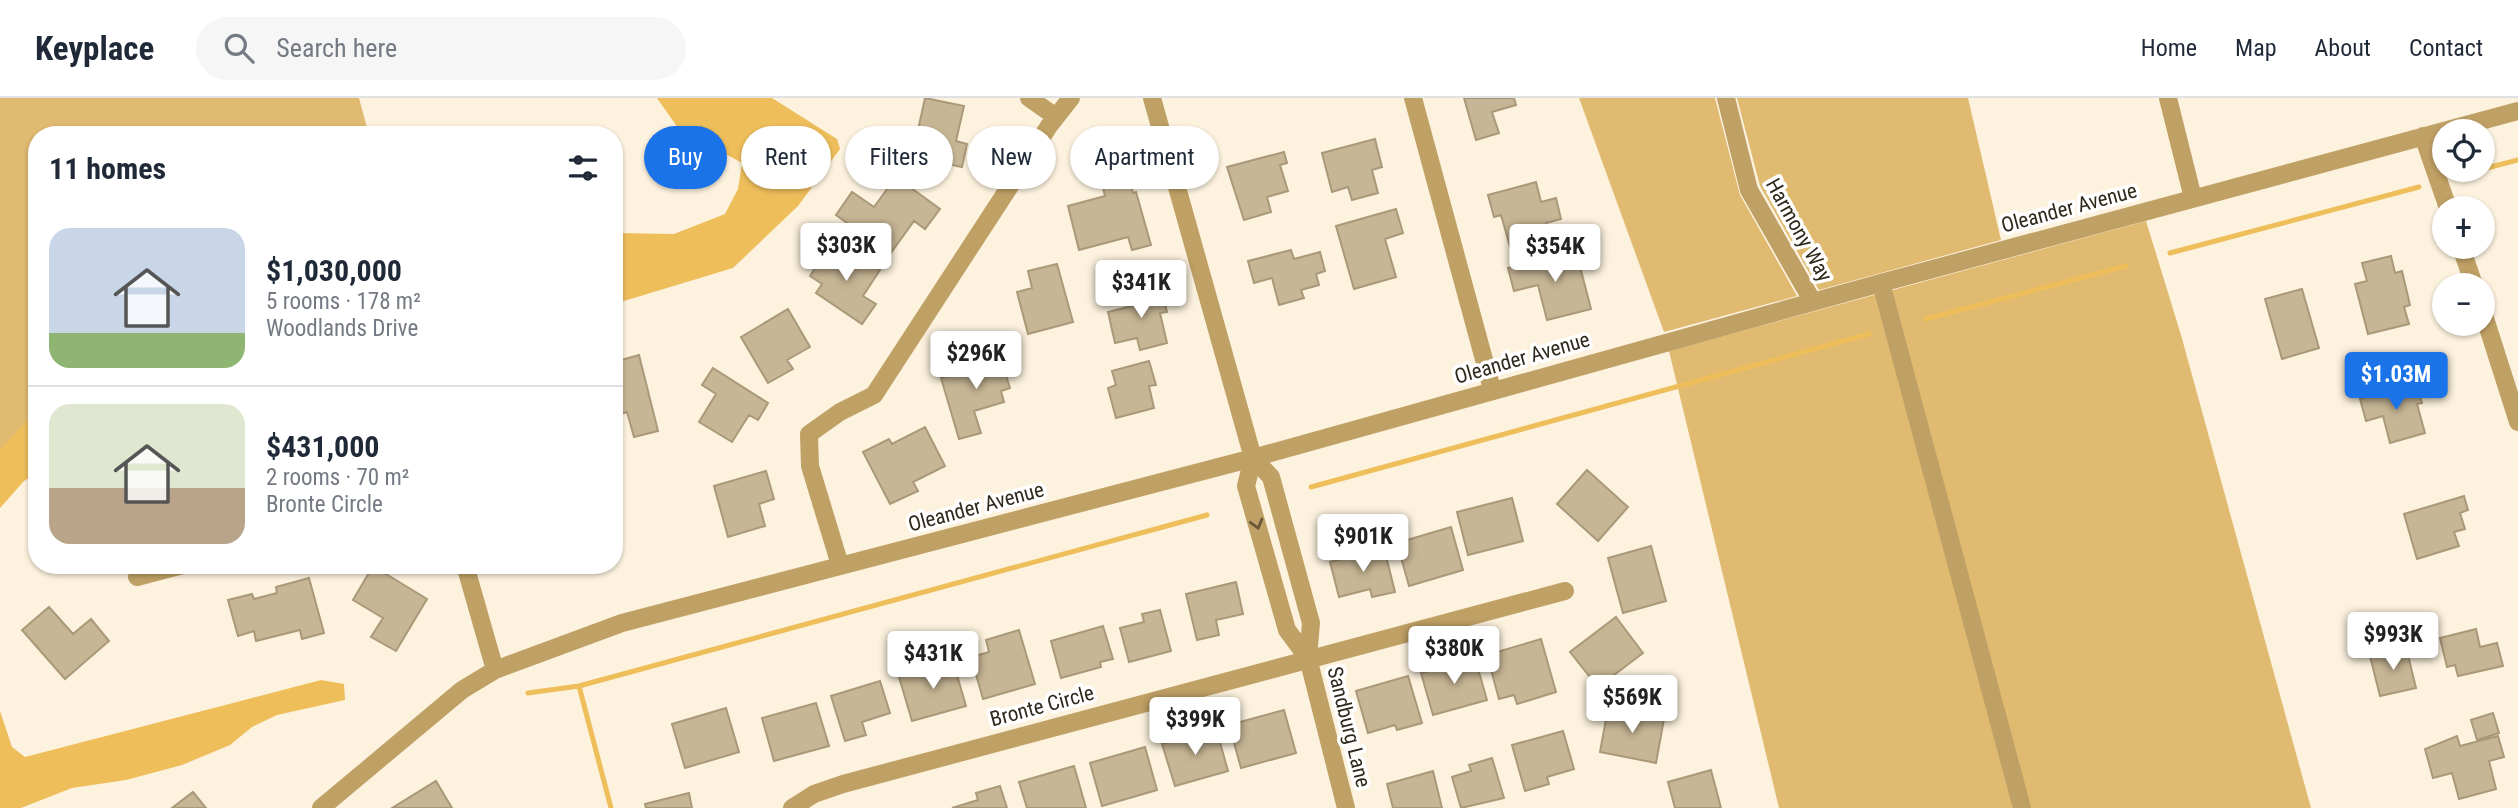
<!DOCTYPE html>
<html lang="en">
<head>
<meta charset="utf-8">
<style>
	body { margin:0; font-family:"Roboto Condensed",sans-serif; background:#f6f6f7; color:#1f2937; height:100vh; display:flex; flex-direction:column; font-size:26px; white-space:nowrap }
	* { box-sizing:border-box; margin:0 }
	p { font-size:23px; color:#747a83 }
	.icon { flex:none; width:38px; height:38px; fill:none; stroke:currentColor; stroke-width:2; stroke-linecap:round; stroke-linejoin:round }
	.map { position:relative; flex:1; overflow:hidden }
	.sheet { position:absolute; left:28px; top:28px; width:595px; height:448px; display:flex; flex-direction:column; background:#fff; border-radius:28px; box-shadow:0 2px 5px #0004 }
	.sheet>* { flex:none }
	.hud { position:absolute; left:644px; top:28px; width:665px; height:63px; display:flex; gap:14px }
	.tools { position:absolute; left:2432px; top:21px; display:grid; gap:14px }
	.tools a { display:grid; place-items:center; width:63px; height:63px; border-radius:50%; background:#fff; box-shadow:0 2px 5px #0004; font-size:35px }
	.price { position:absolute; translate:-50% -60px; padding:0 16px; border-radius:7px; background:#fff; color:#222; font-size:23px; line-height:46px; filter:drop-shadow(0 2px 4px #0008) }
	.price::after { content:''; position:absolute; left:50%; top:42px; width:21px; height:16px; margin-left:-10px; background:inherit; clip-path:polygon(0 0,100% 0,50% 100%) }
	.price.active { background:#1a73e8; color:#fff }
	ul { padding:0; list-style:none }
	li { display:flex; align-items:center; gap:21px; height:175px; padding:0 21px }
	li+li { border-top:2px solid #e0e1e3 }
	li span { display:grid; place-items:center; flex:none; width:196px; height:140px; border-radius:21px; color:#555 }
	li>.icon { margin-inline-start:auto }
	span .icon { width:84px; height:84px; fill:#fffc; stroke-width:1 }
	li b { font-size:30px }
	h2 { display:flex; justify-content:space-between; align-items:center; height:84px; padding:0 21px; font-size:30px }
	.tag { padding:0 24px; border-radius:32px; background:#fff; box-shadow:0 2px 5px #0004; font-size:24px; line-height:63px }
	.tag.active { background:#1a73e8; color:#fff }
	header { display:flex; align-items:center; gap:42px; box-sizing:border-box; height:98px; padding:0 35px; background:#fff; border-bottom:2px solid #e0e1e3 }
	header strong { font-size:33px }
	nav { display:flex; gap:38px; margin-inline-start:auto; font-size:24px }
	.search { width:490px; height:63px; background:#f6f6f7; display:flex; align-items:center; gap:18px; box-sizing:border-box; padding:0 24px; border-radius:38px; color:#747a83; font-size:26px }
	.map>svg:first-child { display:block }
	.green { fill:#e0ba70 }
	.water { fill:#eebe5b }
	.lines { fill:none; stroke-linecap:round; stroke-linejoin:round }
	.stream { stroke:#eebe5b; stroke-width:5 }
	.building { fill:#c7b695; stroke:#aa9979; stroke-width:2 }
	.minor { stroke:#bfa065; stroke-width:18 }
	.oneway { stroke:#695939 }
	.labels { text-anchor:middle; stroke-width:7; stroke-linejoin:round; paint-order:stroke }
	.street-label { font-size:21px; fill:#2f291c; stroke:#fff }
</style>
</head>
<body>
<header>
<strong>Keyplace</strong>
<div class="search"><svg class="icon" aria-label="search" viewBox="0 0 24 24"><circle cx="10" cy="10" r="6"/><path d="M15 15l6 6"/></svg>Search here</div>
<nav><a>Home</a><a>Map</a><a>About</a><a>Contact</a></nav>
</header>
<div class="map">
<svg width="2518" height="710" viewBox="0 0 2518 710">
	<rect width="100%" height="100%" fill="#fdf2de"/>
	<path class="green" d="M0 0H359L369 37H37V336L0 383Z
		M1579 0H1715L1740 97 1797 198 1664 234Z
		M1737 0H1968L2001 142 1819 192 1760 88Z
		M2146 123 2181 237 2311 710H1779L1669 253Z"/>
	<path class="water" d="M657 0H772L837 41 840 51 798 108 733 170 614 206V135L674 136 725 116 738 91 742 65 678 30Z
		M37 312V375L24 383 0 410V352Z
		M321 582 344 586 345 602 277 617 252 629 230 647 182 667 126 682 72 690 21 710H0V613L12 649 25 659Z"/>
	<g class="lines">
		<path class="stream" d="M2483 71 2518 62
			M2464 76 2481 72
			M2170 155 2419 89
			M1926 221 2126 168
			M1311 389 1869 236
			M579 588 611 710
			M528 595 579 588 1207 417"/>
	</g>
	<path class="building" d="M925 0 964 8 956 43 967 46 962 69 891 54 895 36 916 41Z
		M1464 0H1514L1516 7 1492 14 1499 35 1476 42Z
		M1375 41 1382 69 1372 72 1378 95 1352 102 1348 89 1332 94 1322 55Z
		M1284 54 1287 65 1280 67 1288 93 1267 99 1271 114 1244 122 1227 69Z
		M1128 75 1133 95 1136 94 1151 147 1132 152 1128 139 1079 152 1068 108 1105 98 1101 82Z
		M896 79 940 111 925 131 914 123 890 156 836 117 852 94 874 109Z
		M1536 84 1541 104 1556 100 1561 121 1546 125 1550 142 1511 152 1501 117 1494 119 1488 97Z
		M1396 111 1403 135 1385 141 1396 179 1354 191 1336 128Z
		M828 150 848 164 854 154 880 172 863 198 876 206 862 226 816 195 822 186 810 178Z
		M1291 152 1294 161 1320 154 1325 173 1316 176 1319 187 1301 192 1304 200 1279 207 1272 180 1254 185 1248 163Z
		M1576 153 1591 211 1547 222 1538 187 1514 193 1508 170Z
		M2391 158 2395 175 2402 173 2410 207 2404 209 2409 226 2368 236 2355 186 2367 183 2362 165Z
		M1057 166 1073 224 1028 236 1017 194 1032 190 1028 173Z
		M1161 190 1167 214 1160 215 1167 245 1140 252 1137 240 1115 245 1108 214 1132 208 1130 197Z
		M2302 191 2319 250 2282 261 2265 201Z
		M788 211 810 249 787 262 793 271 768 285 741 239Z
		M997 248 1010 290 1001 293 1004 304 974 313 981 335 959 341 941 280 978 270 973 255Z
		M639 257 658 333 634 339 627 314 614 318V264Z
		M1149 263 1156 287 1149 288 1154 310 1116 320 1108 290 1116 287 1112 273Z
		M713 270 768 305 758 322 749 317 732 344 699 324 716 296 702 287Z
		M2416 286 2422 305 2417 306 2425 335 2390 345 2383 318 2366 323 2360 301Z
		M925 329 945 368 913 384 918 393 890 406 863 354 889 341 892 346Z
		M1587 372 1628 409 1598 443 1557 406Z
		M766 373 774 401 759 406 765 428 728 439 714 388Z
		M2464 398 2468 412 2460 415 2465 431 2454 434 2459 448 2417 461 2404 416Z
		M1512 400 1523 443 1468 457 1457 414Z
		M1451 429 1463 472 1409 488 1397 445Z
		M1651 448 1666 503 1623 515 1608 460Z
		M1384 450 1395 494 1372 499 1370 491 1339 499 1330 464Z
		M373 468 427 501 396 553 371 539 383 520 353 502Z
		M309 480 324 535 302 541 300 532 256 543 254 533 238 538 228 502 252 496 254 501 277 495 276 489Z
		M1236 484 1243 516 1216 522 1219 537 1197 542 1186 496Z
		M49 509 73 536 91 521 109 543 65 581 22 532Z
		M1160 512 1171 553 1129 564 1120 530 1144 524 1142 516Z
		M1616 519 1643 555 1598 589 1570 554Z
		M1103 528 1113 561 1100 564 1101 569 1061 580 1051 543Z
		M2476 531 2480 549 2497 545 2503 568 2458 578 2455 567 2447 569 2440 540Z
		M1019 532 1035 586 983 601 971 559 989 554 986 542Z
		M1541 541 1556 594 1517 606 1514 597 1499 601 1487 557Z
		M2406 549 2416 590 2380 598 2370 558Z
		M1475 560 1487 602 1433 617 1421 575Z
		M953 563 966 608 912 623 899 579Z
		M1408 578 1422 625 1397 632 1395 627 1368 635 1356 593Z
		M880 583 890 615 862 624 866 637 845 643 831 598Z
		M816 605 829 648 774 663 762 620Z
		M726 610 739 654 685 670 672 626Z
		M1608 610 1664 621 1656 665 1600 654Z
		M1284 612 1296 655 1241 670 1229 627Z
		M2493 615 2499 635 2477 642 2471 622Z
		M1216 630 1228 673 1175 688 1162 646Z
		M1563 633 1574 671 1547 679 1549 686 1525 693 1512 647Z
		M2457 638 2460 648 2498 638 2504 659 2489 663 2496 691 2459 701 2452 675 2433 680 2425 651Z
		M1145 649 1157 692 1102 708 1090 665Z
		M1492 660 1504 700 1461 710 1452 679 1471 673 1469 667Z
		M1074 668 1086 710H1027L1019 684Z
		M1711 672 1721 710H1675L1668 684Z
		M1433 673 1442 710H1393L1387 686Z
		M436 683 452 710H392Z
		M1000 688 1007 710H952L978 702 976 695Z
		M193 694 206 710H172Z
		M689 695 692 710H646L645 706Z"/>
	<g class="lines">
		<path class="minor" d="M1029 0 1056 19
			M1152 0 1253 360 1271 379 1311 525 1308 560 1346 710
			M1413 0 1492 291
			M1726 0 1749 92 1813 204
			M2168 0 2193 100
			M2423 38 2448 110
			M2461 149 2474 187
			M1881 185 2022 710
			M2483 214 2518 324
			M1253 360 1246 388 1287 532 1308 560
			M465 467 495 572
			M840 467 810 368 809 336 840 314 874 297 1049 28 1071 0
			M137 479 183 467
			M321 710 462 592 495 572 622 525 1253 360 1881 185 2518 13
			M792 710 814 696 843 686 1565 493"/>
	</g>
	<defs><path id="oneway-chevron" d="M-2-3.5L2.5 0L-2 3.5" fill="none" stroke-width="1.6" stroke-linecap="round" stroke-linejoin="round" transform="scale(1.75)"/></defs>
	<use class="oneway" href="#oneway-chevron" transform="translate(1257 426) rotate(74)"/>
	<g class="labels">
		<g class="street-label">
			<text transform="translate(2069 110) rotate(-15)" y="7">Oleander Avenue</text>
			<text transform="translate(1799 132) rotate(61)" y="7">Harmony Way</text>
			<text transform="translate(1522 260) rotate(-16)" y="7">Oleander Avenue</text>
			<text transform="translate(976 409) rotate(-15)" y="7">Oleander Avenue</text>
			<text transform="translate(1042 608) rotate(-15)" y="7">Bronte Circle</text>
			<text transform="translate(1349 629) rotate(76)" y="7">Sandburg Lane</text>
		</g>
	</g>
</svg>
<div class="tools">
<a><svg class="icon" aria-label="locate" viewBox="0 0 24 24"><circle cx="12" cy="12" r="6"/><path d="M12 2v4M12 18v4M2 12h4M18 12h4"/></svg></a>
<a>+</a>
<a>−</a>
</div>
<b class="price" style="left:846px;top:185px">$303K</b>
<b class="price" style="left:1555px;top:186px">$354K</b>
<b class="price" style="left:1141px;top:222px">$341K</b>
<b class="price" style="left:976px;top:293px">$296K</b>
<b class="price active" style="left:2396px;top:314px">$1.03M</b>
<b class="price" style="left:1363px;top:476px">$901K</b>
<b class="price" style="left:2393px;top:574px">$993K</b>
<b class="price" style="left:1454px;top:588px">$380K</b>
<b class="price" style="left:933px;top:593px">$431K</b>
<b class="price" style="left:1632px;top:637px">$569K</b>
<b class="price" style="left:1195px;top:659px">$399K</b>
<div class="hud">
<a class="tag active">Buy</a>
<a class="tag">Rent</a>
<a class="tag">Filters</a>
<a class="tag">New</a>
<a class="tag">Apartment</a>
</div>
<section class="sheet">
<h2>11 homes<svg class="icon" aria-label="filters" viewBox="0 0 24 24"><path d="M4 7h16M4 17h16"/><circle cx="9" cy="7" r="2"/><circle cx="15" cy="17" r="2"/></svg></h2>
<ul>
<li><span style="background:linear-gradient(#c9d6e8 75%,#8fb573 0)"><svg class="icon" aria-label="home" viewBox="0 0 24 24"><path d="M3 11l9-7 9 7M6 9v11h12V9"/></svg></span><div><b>$1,030,000</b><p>5 rooms · 178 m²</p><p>Woodlands Drive</p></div></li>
<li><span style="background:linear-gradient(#dfe7d0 60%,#b9a48a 0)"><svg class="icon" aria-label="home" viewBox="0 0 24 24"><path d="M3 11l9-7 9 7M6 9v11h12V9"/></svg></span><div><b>$431,000</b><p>2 rooms · 70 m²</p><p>Bronte Circle</p></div></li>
</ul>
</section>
</div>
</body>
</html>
